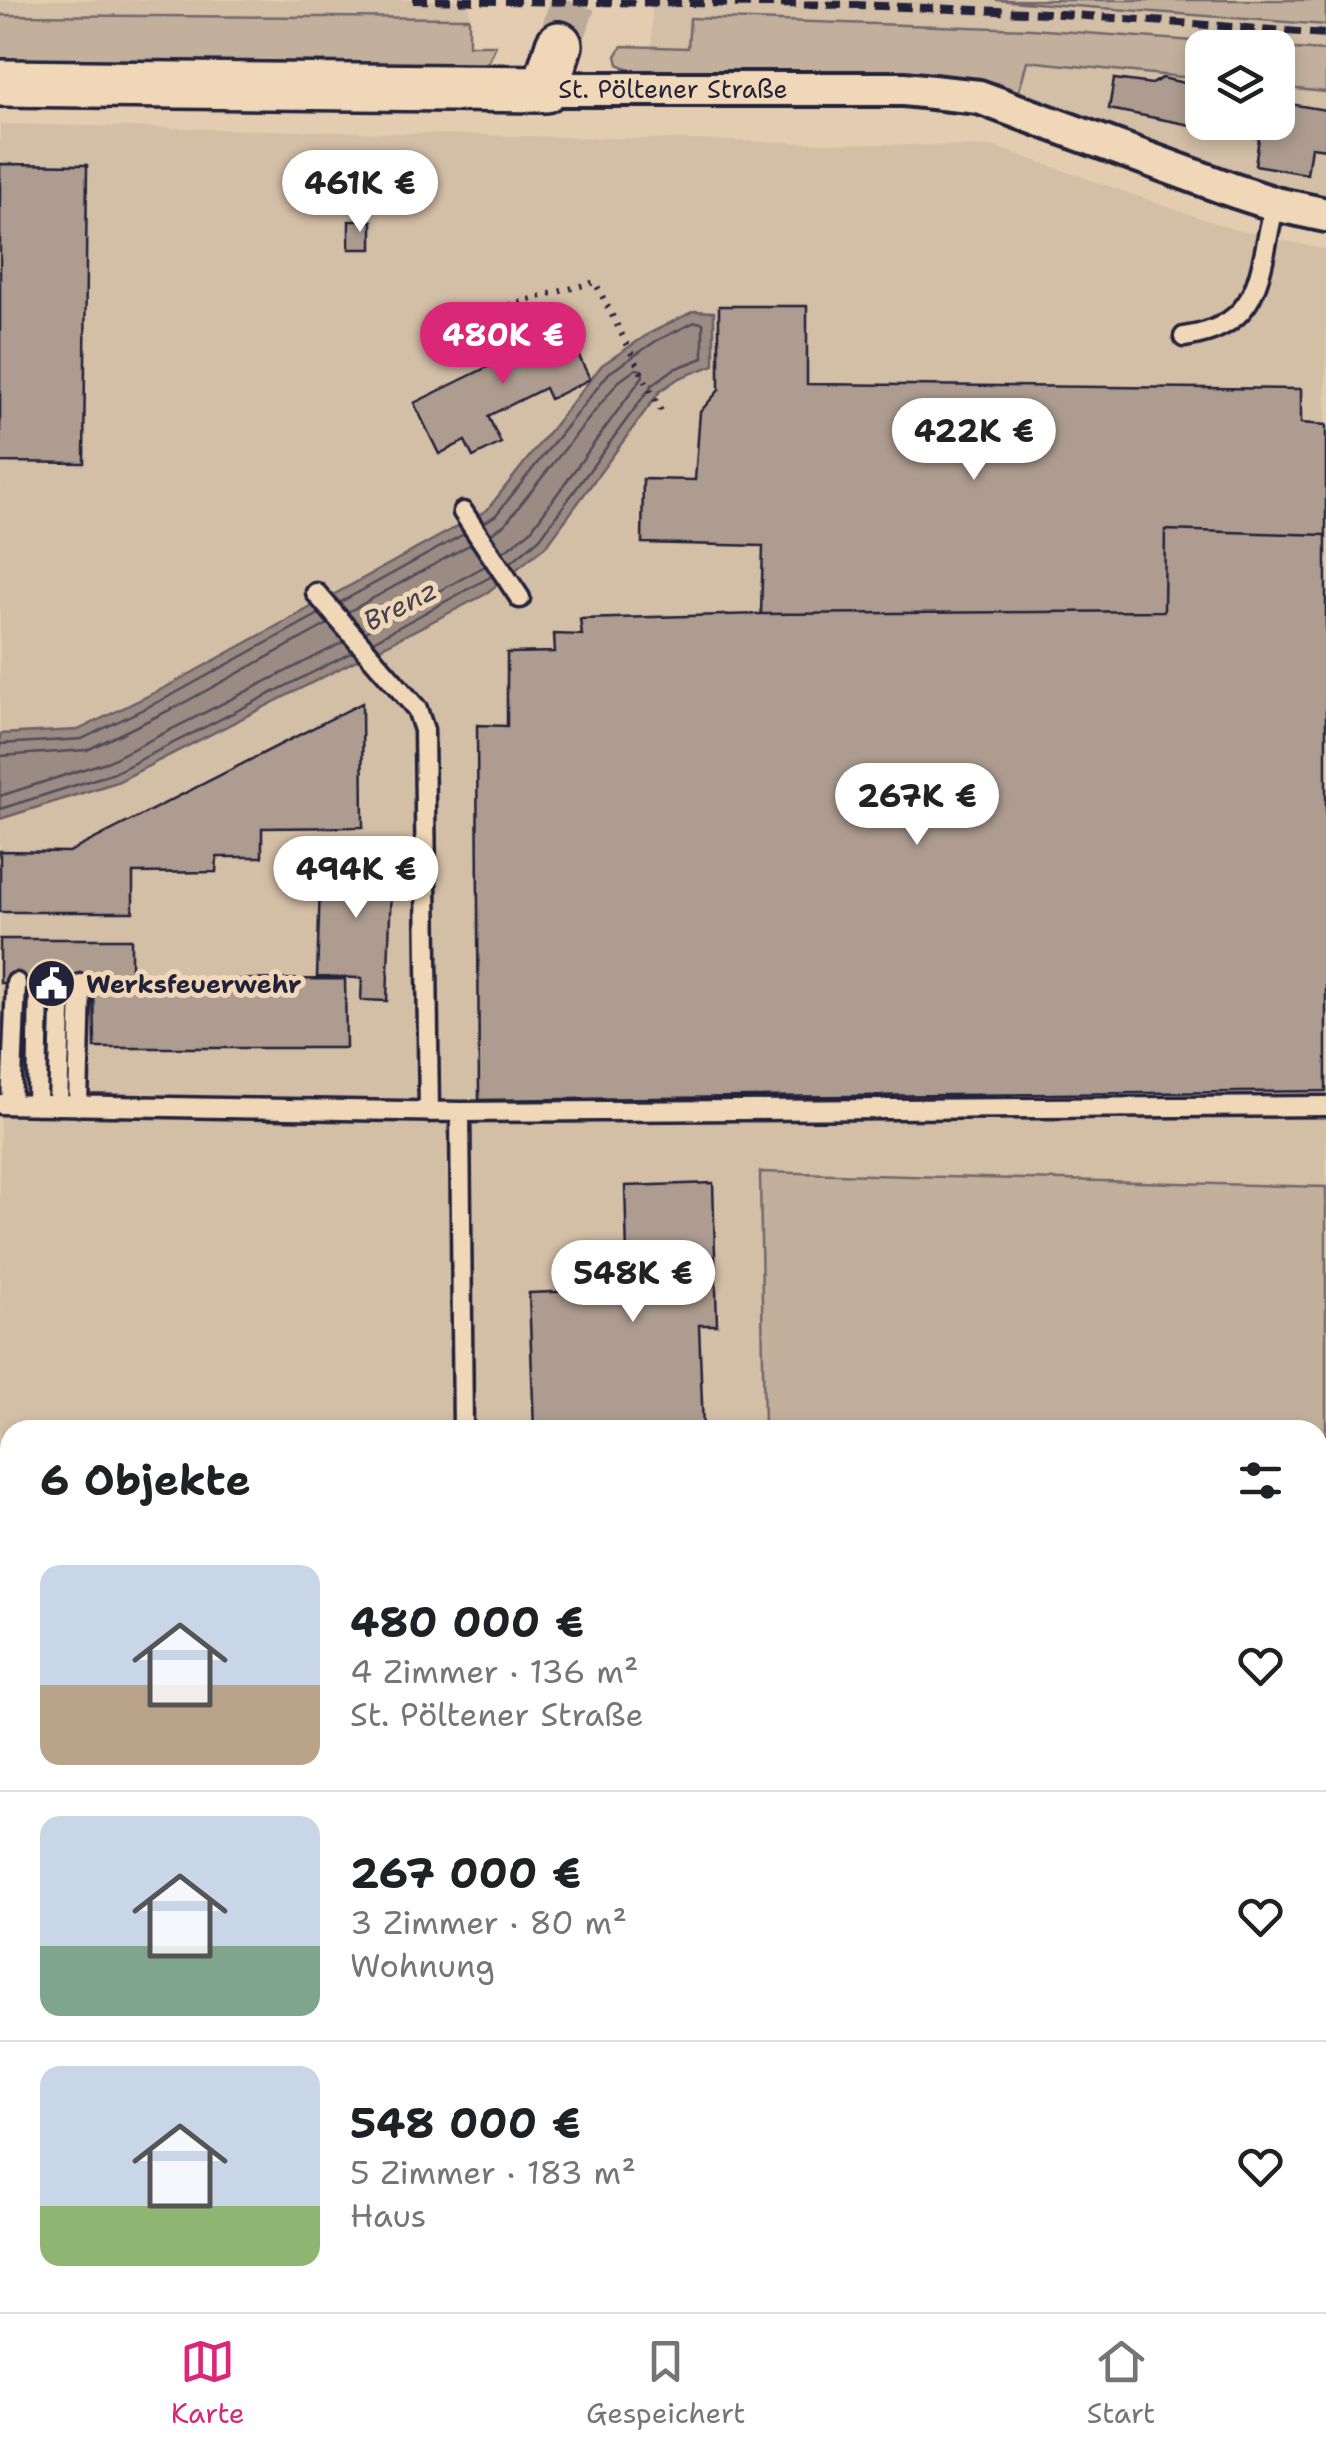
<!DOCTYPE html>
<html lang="de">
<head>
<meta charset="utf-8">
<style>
	body { margin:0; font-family:"Shantell Sans",sans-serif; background:#f6f6f6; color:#202124; height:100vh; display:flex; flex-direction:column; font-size:38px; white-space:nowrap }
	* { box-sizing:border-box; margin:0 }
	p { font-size:32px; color:#757577 }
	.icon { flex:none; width:55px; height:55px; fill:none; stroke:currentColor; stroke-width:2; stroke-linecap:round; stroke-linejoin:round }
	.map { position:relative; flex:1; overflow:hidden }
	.side { position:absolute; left:0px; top:1420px; width:1328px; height:892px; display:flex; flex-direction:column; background:#fff; border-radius:30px 30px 0 0; box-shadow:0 5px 15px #0003 }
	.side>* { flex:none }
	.buttons { position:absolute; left:1185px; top:30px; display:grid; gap:20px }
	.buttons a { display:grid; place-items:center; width:110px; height:110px; border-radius:20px; background:#fff; box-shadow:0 5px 15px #0003; font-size:50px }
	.price { position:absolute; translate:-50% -85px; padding:0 22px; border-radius:35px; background:#fff; color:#222; font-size:32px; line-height:65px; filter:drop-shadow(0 2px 5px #0008) }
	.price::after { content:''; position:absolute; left:50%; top:60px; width:30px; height:22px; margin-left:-15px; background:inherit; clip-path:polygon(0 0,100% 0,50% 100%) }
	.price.on { background:#db2777; color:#fff }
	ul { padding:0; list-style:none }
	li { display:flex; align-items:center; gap:30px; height:250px; padding:0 40px }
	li+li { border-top:2px solid #e0e0e0 }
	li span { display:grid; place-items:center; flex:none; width:280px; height:200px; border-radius:20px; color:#555 }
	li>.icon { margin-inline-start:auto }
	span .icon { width:120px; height:120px; fill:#fffc; stroke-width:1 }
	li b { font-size:42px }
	h2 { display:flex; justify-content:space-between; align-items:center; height:120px; padding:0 40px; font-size:42px }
	.dock { display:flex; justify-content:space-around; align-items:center; height:140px; border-top:2px solid #e0e0e0; background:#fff; font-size:28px; color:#757577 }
	.dock a { display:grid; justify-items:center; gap:5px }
	.dock .on { color:#db2777 }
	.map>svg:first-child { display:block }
	.built { fill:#d3bea6 }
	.green { fill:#c2b09c; stroke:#72696c; stroke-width:2.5 }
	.water { fill:#9a8b83; stroke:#6a6166; stroke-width:2.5 }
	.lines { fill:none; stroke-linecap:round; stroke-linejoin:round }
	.shore { stroke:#524c58; stroke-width:2.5 }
	.building { fill:#ad9c8f; stroke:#22223b; stroke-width:2.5 }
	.secondary-tunnel { stroke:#bcaa99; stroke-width:45; stroke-dasharray:45 22; stroke-linecap:butt }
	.lane-casing { stroke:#22223b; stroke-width:25 }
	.street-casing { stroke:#22223b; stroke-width:40 }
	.secondary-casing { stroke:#22223b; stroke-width:52 }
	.path { stroke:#22223b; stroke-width:6; stroke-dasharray:2.5 8; stroke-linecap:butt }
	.lane { stroke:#efd7b7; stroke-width:18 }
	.street { stroke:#efd7b7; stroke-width:32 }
	.secondary { stroke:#efd7b7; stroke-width:45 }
	.rail { stroke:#22223b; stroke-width:8; stroke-dasharray:15 8; stroke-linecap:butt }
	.labels { text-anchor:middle; stroke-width:10; stroke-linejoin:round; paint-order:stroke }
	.street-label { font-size:25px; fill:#22223b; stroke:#efd7b7 }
	.poi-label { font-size:25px; font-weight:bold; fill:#22223b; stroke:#efd7b7; text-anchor:start }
	.water-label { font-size:28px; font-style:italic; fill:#464251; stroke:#efd7b7 }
</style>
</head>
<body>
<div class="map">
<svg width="1326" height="2312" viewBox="0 0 1326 2312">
	<rect width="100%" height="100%" fill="#e3ccb0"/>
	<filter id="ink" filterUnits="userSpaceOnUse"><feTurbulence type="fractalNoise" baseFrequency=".01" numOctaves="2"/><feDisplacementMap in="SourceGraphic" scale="20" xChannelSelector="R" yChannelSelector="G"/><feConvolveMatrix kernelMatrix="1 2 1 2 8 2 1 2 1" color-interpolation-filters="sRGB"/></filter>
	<g filter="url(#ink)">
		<path class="built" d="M0 0H469V18L0 15Z
			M652 0H996L1129 8 1326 25V51L1031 29 690 19 689 48 652 46Z
			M1027 60 1202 79V122H1278V87L1326 92V203L1275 189 1017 98Z
			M0 124 996 147 1232 229 1326 250V1800L1318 1801V1430H10V1795H0Z"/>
		<path class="green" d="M996 0H1326V25Z
			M0 15 469 18V45H496L489 61 475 70 0 69Z
			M690 18 1031 29 1276 47 1202 48V79L1027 61 1017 98 961 77 890 74 637 73 618 64 616 56 622 46 688 48Z
			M1278 48 1326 51V92L1278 87Z
			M760 1172 1326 1187V1765H1318V1430H764Z"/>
		<path class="water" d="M694 311 714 312V365L679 378 660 391 547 545 484 595 117 782 0 819V734L78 730 168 686 487 510 602 365 650 333Z"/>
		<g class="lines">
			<path class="shore" d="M484 523 496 515 609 373 656 341 695 322 703 323V358L674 369 652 385 540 538 510 563
				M491 534 505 524 618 382 636 369 642 370 643 376 531 530 503 552
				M339 603 464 534
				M348 612 471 544
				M365 632 485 566
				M373 641 492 576
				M0 744 82 739 172 695 319 614
				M0 756 87 750 178 706 328 624
				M0 796 109 761 344 642
				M0 809 114 773 353 652"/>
		</g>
		<path class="building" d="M1162 78 1202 87V122H1244L1242 135 1109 109 1114 79 1152 84Z
			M1278 102 1326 110V149L1311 147 1307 174 1255 165 1259 138 1242 135 1244 122H1278Z
			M0 164 87 165 84 463 0 462Z
			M349 221H372V249H349Z
			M719 306H807V384L1301 389V423L1326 425V535L1165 530 1164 611 761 614 763 546 642 543 643 479 695 480 700 412 719 390Z
			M557 311 590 379 550 399 545 388 488 416 501 443 473 457 465 441 439 454 414 403 518 352 510 334Z
			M1165 530 1326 535V1091L479 1100 477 725 507 726V653L555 652 554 634 582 635 580 619 761 614 1164 611Z
			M362 703 363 827 262 828V857H217L216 872 133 873V912H0V851L69 852Z
			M321 854 392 857 387 1001 361 1000 362 978 317 977Z
			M0 939H131V980L345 979 346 1048H95L94 983H0Z
			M713 1183 717 1325H699L703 1430H534L529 1293 628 1289 625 1186Z
			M0 1947H9L8 1995H0Z
			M0 2016H7V2061L0 2060Z
			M0 2060 10 2061V2118H0Z
			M0 2143H10V2196H0Z
			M0 2269H7L10 2302H37V2312H0Z
			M92 2302H139V2312H92Z
			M247 2302H298V2312H247Z"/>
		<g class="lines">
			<path class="secondary-tunnel" d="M559 45 574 0"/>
			<defs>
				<path id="lane" d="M1184 337C1265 326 1258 270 1275 204
					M463 512 520 598
					M316 593 417 709 424 730 429 1112
					M0 1104 460 1112 1326 1106
					M11 1104 16 983
					M37 1105 39 983
					M58 1105 62 983
					M78 1106 81 984
					M460 1112 463 1430
					M0 2131H10
					M225 2302V2312"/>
				<g id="street">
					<path id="s1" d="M545 89H904L979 97 1235 191 1275 204 1326 215"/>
					<path d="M0 1809 10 1808"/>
					<path d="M491 2302V2312"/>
				</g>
				<path id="secondary" d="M0 83 545 89 559 45"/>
			</defs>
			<use href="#lane" class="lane-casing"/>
			<use href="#street" class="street-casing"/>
			<use href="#secondary" class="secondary-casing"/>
			<path class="path" d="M509 305 595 282 663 415"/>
			<use href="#lane" class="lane"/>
			<use href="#street" class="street"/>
			<use href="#secondary" class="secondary"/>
			<path class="rail" d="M413 0 856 5 1047 13 1326 34"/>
		</g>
	</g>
	<defs>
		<symbol id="civic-disc" viewBox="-11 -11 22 22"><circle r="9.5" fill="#22223b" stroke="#efd7b7"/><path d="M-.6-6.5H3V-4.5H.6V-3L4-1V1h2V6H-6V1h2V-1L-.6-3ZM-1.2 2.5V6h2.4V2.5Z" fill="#fff"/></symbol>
	</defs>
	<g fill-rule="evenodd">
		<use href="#civic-disc" x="24" y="956" width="55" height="55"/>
	</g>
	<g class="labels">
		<g class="street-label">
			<text dy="9" stroke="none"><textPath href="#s1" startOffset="128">St. Pöltener Straße</textPath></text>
		</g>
		<g class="poi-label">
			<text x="86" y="993">Werksfeuerwehr</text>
		</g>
		<g class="water-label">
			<text transform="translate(400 605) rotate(-27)" y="10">Brenz</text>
		</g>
	</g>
</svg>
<div class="buttons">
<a><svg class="icon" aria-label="layers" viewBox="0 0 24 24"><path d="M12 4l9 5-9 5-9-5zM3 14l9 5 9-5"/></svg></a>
</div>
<b class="price" style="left:360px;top:235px">461K €</b>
<b class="price on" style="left:503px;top:387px">480K €</b>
<b class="price" style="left:974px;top:483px">422K €</b>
<b class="price" style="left:917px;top:848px">267K €</b>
<b class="price" style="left:356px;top:921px">494K €</b>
<b class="price" style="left:633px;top:1325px">548K €</b>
<section class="side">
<h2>6 Objekte<svg class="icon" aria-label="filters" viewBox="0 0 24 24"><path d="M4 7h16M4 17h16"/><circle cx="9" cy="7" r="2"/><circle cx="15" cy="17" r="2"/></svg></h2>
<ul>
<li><span style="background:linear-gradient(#c9d6e8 60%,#b9a48a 0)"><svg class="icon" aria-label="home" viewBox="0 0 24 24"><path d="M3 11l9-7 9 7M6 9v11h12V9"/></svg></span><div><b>480 000 €</b><p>4 Zimmer · 136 m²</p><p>St. Pöltener Straße</p></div><svg class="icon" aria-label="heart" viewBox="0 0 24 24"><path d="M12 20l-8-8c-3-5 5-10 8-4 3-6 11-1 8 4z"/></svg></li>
<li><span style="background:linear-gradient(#c9d6e8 65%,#7fa58c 0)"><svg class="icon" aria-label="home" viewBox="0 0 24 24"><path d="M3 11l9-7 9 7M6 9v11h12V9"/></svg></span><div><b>267 000 €</b><p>3 Zimmer · 80 m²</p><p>Wohnung</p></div><svg class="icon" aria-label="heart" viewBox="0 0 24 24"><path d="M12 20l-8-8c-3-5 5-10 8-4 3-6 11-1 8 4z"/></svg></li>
<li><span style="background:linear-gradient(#c9d6e8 70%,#8fb573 0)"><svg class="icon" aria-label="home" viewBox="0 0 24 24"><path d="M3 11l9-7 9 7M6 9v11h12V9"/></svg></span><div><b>548 000 €</b><p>5 Zimmer · 183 m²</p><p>Haus</p></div><svg class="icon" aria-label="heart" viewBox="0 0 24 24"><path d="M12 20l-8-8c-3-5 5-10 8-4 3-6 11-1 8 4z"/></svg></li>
</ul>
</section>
</div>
<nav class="dock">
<a class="on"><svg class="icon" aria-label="map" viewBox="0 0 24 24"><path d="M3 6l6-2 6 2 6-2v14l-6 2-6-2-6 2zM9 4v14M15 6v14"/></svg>Karte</a>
<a><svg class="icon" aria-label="saved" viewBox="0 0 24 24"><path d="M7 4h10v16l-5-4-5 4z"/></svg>Gespeichert</a>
<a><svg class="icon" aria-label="home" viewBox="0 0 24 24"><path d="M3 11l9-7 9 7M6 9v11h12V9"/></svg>Start</a>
</nav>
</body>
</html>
